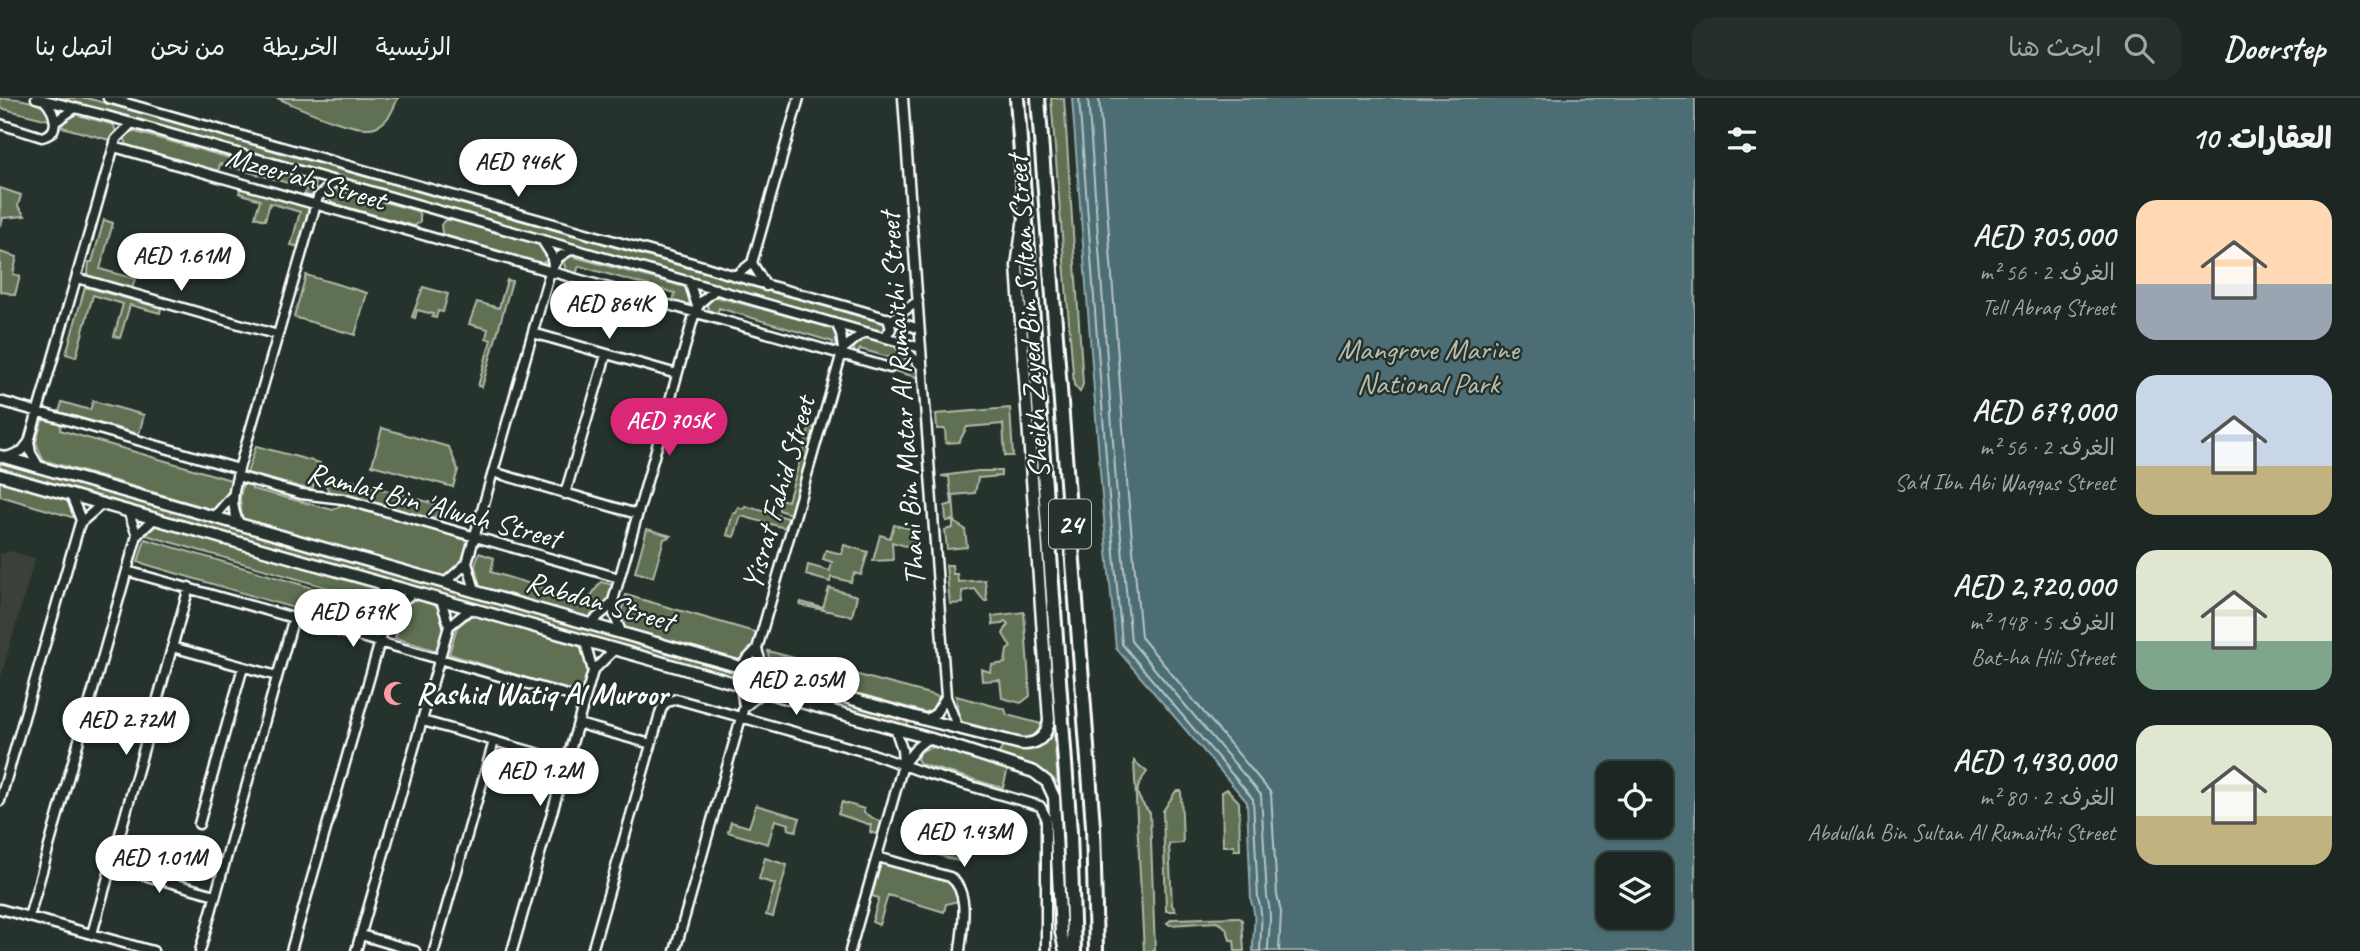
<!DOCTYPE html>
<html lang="ar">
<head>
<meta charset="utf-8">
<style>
	body { margin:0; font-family:Caveat,"Playpen Sans Arabic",sans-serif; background:#252e2a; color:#f1f3f6; direction:rtl; height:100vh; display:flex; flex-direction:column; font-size:26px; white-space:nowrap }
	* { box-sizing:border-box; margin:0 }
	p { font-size:23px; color:#a0a5a5 }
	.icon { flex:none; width:38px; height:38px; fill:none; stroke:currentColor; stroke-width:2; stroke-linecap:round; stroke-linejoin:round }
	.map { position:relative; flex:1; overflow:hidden; direction:ltr }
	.sheet { display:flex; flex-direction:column; background:#1c2622; width:665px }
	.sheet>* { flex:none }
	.buttons { position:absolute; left:1596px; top:663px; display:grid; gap:14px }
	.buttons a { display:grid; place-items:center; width:77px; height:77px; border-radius:14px; background:#1c2622; box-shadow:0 2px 5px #0004,0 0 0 2px #3a4340; font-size:35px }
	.price { position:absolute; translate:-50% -60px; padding:0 16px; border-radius:24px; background:#fff; color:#222; font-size:23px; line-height:46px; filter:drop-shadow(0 2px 4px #0008) }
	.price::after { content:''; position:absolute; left:50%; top:42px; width:21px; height:16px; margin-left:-10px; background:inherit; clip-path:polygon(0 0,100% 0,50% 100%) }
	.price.active { background:#db2777; color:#fff }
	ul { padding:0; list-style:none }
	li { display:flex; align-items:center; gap:21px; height:175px; padding:0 28px }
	li span { display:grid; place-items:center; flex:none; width:196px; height:140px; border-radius:21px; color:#555 }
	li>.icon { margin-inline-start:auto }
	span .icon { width:84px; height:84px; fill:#fffc; stroke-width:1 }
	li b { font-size:30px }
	h2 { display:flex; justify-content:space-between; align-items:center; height:84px; padding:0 28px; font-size:30px }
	header { display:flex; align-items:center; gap:42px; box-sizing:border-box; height:98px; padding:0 35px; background:#1c2622; border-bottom:2px solid #3a4340 }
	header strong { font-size:33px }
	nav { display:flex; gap:38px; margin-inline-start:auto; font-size:24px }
	.search { width:490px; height:63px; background:#252e2a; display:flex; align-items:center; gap:18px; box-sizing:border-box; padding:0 24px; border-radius:21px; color:#a0a5a5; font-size:26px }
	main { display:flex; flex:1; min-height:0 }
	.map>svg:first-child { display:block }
	.built { fill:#3b4139 }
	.green { fill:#617052; stroke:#b0b8a8; stroke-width:2 }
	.water { fill:#4c6d73; stroke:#94a7ab; stroke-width:2; fill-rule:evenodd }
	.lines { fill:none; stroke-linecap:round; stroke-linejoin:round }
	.shore { stroke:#b7c5c7; stroke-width:2 }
	.minor-casing { stroke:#fff; stroke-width:13 }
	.major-casing { stroke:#fff; stroke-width:15 }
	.highway-casing { stroke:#fff; stroke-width:18 }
	.minor { stroke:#26332d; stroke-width:8 }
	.major { stroke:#26332d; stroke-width:10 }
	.highway { stroke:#26332d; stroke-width:12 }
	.labels { text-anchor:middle; stroke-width:5; stroke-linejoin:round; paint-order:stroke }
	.shield { fill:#26332d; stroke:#bec2c0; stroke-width:2 }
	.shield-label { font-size:28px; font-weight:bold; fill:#fff }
	.street-label { font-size:30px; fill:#fff; stroke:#26332d }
	.park-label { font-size:30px; fill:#b8bfb1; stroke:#26332d }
	.poi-label { font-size:30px; font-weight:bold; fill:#fff; stroke:#26332d; text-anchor:start }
</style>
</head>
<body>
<header>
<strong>Doorstep</strong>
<div class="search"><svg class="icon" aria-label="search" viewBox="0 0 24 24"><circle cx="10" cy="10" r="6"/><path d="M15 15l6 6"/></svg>ابحث هنا</div>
<nav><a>الرئيسية</a><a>الخريطة</a><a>من نحن</a><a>اتصل بنا</a></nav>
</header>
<main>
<section class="sheet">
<h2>العقارات: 10<svg class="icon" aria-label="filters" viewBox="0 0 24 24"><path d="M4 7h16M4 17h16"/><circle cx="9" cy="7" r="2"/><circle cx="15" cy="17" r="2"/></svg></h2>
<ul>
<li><span style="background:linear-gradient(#ffd9b3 60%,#9aa5b1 0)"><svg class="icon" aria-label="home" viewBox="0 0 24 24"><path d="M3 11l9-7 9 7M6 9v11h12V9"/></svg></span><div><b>AED 705,000</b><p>الغرف: 2 · 56 m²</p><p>Tell Abraq Street</p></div></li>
<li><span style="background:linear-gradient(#c9d6e8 65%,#c2b280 0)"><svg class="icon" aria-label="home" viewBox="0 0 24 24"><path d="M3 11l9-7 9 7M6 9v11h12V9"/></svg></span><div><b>AED 679,000</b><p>الغرف: 2 · 56 m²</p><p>Sa'd Ibn Abi Waqqas Street</p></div></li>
<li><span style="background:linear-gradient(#dfe7d0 65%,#7fa58c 0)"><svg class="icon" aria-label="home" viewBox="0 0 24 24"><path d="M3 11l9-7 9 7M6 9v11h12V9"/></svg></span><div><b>AED 2,720,000</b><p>الغرف: 5 · 148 m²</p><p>Bat-ha Hili Street</p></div></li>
<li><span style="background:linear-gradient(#dfe7d0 65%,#c2b280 0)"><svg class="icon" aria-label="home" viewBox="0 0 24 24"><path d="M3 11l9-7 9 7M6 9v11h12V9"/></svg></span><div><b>AED 1,430,000</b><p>الغرف: 2 · 80 m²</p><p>Abdullah Bin Sultan Al Rumaithi Street</p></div></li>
</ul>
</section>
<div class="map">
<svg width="1695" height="853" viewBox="0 0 1695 853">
	<rect width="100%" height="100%" fill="#26332d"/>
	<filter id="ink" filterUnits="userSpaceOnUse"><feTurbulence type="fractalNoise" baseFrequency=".0143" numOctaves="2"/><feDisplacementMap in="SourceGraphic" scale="14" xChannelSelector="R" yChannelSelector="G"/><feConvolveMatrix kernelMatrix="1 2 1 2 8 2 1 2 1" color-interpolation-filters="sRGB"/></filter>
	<g filter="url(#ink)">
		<path class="built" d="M9 453 35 460 0 581V454L4 456Z"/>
		<path class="green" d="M0 0C17 0 38 3 50 14L52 23 0 10Z
			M58 0H87L890 227 888 235Z
			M277 0H398C393 12 388 25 375 29 355 36 297 8 277 0Z
			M1051 0H1064L1083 286 1080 294 1074 287Z
			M74 16 114 27 116 35 113 43 62 29 64 22Z
			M132 33 311 82 315 86 316 94C313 98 310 99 305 97L306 90 220 66 218 74 128 49 124 39 127 35Z
			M241 88 309 107 310 112 300 149 291 147 300 114 270 105 265 122 255 119 260 102 239 95Z
			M0 90 21 97 18 108 25 118 3 120 1 128Z
			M332 90 417 113 420 117V124L414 128 332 105 326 97Z
			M452 121 546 149 548 163 541 165 447 138 442 135 441 127 444 123Z
			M104 122 113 125 100 171 135 181 132 191 91 179 88 175 89 164H92Z
			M0 154 17 159 13 176 20 178 15 197 0 193Z
			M571 158 689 190 693 202 686 207 673 203 675 195 579 168 576 176 567 173 563 164Z
			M306 177 367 195 355 237 294 219Z
			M507 182 512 183 482 289 478 288 491 242 486 240 488 231 469 226 477 204 499 210Z
			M85 189 161 210 160 215 130 207 120 240 114 238 123 206 93 197 76 259 66 256Z
			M423 189 448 196 443 214 438 213 436 220 432 219 433 216 417 212 415 220 412 219Z
			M713 198 833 230 837 233 840 250H832L833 244 719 210 717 216 709 212 707 207Z
			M865 239 907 250 917 262 919 280 894 273 896 261 860 251 857 258 854 257V248Z
			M93 303 144 317 139 336 59 314 62 304 90 312Z
			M1010 310 1013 358H1005L1003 326 967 329 959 344 946 345 945 331H937L936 316Z
			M48 321 61 325 60 332 234 383 230 398 214 412 43 362 36 344 42 323Z
			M810 328 817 331 797 402 794 401 790 416 779 412 780 401 788 403Z
			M382 330 449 349 458 372 453 389 372 367Z
			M256 348 320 365 312 392 247 375Z
			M0 361 909 621 907 628 0 370Z
			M978 373H1001V378L978 380 975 395 953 397 955 425 965 431 967 449 947 451 945 432 953 430V422L946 423 945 408 952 406 949 379 941 378Z
			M332 379 353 383 435 406 438 409V416L432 421 329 394 325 385 327 381Z
			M0 382 69 402 78 421 0 398Z
			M243 385 252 387V391L333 412 344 405 466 441 469 448 462 467 447 480 242 420 240 400Z
			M745 408 788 420 785 430 741 418 734 439 727 437 733 415H736L738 409 744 411Z
			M157 427 384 493 387 507 146 437Z
			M894 427 915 432 916 451 892 444 893 462 873 463 880 437 890 440Z
			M647 431 671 438 664 441 653 479 635 474Z
			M145 441 385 511 378 535 138 464Z
			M844 447 868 454 861 477 854 475 851 484 831 479 830 484 806 477 808 467 830 473 832 464 823 461 826 452 842 456Z
			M479 455 494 460 491 474 587 503 601 484 613 487 609 501 592 520 480 489 475 468Z
			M946 467H952L953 476H957L958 484 985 482 987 503H984L975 491 962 493 963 505 950 506Z
			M829 490 857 498 852 518 800 507 801 504 823 510Z
			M626 497 758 535 754 550 740 563 624 529 621 514Z
			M415 501 443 510 446 520 437 553 395 540 405 508Z
			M1024 514 1030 598 1021 605 1002 600 1000 582 982 583 981 571 990 574 992 567 1005 565 1007 552 1011 549 1003 536 1008 526 1005 523 1002 526 993 527 992 518Z
			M472 517 585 550 590 570 582 597 449 556 457 529Z
			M768 553 945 600 934 613 924 614 770 571Z
			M956 598 1005 611 1007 617 1049 628 1044 638 1029 642 959 623Z
			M1054 636 1058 685 1038 669 998 657 1002 650 1001 642 1039 647Z
			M935 649 1008 670 1003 690 920 666 917 661C919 652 927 650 935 649Z
			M1134 663 1147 674C1133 692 1135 698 1150 715L1155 853H1144Z
			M1227 691 1239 704 1240 752H1234V748H1223L1222 694Z
			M1176 693H1181L1183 745 1169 746 1172 807 1176 813H1166L1163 713Z
			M842 704 864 711V715L882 725 879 737 870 734 871 727 838 716Z
			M756 707 800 720 796 733 788 731 789 726 775 722 768 746 728 734 731 724 749 729Z
			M961 719 968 720 972 727 967 737 961 764 921 752 924 748 925 740 919 732 910 731 912 724 922 728 933 742H947L950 747 951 756C954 749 950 742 953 735 955 729 957 727 958 720Z
			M765 760 787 767 773 819 766 817 775 786 759 781Z
			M890 764 954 783 962 802 946 806 944 814 888 797 879 827 872 824 879 800 872 798 881 765Z
			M1238 819 1242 822 1244 853H1235L1234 842H1230C1228 833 1226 827 1216 824L1170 827 1167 825 1172 821Z"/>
		<path class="water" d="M1072 0H1695V853H1253C1252 836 1258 819 1251 803L1247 704 1116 550 1102 399ZM1608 676H1661V728H1608ZM1608 766H1661V819H1608Z"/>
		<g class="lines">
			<path class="shore" d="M1079 0 1109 399 1122 546 1253 701 1258 801C1264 817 1260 836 1260 853
				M1088 0 1117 398 1131 543 1261 697 1267 799C1273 817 1268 835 1268 853
				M1099 0 1128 397 1141 539 1271 695 1277 797 1281 814 1279 853"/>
			<defs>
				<path id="minor" d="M36 0 107 18 921 250
					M108 0 703 168C774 191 849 206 919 231
					M903 0 946 599 958 630
					M55 24 75 10
					M0 26 42 39C62 35 55 14 45 3
					M114 49 890 270
					M542 142 551 156 553 167
					M752 165 766 188
					M735 178 752 165 799 0
					M77 180 278 237
					M689 183 697 208
					M893 221 918 203
					M533 235 677 276
					M884 239 891 231 888 220
					M900 246 922 269
					M843 251 864 234
					M0 303 239 371
					M7 359 22 353 29 344
					M39 369 31 355 29 344 116 41 132 25
					M493 374 637 416
					M237 378 301 396 343 401 619 480
					M565 396 606 257
					M71 397 81 422
					M128 413 137 437
					M214 419 232 398
					M239 425C229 406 234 391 239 371L318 99 335 83
					M467 465 475 492
					M127 473 585 602
					M445 485 467 465 550 174 559 159 572 151
					M613 503 614 516 621 534
					M389 512 413 495
					M589 526 605 513 613 503 695 214 701 204 716 191
					M449 528 470 511
					M172 549 277 578
					M740 569 757 551
					M593 573 614 552
					M764 575 757 551 843 251 841 236 837 227
					M744 609 763 594
					M926 622 936 615 946 599
					M423 623 568 664
					M579 626 651 646
					M905 664 917 649 928 640
					M0 703 80 425 103 405
					M199 726 243 569
					M877 759 950 779C971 794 962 831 960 853
					M111 768 215 797
					M0 811 153 853
					M29 819 137 437 155 420
					M92 836 189 489
					M361 837 415 853
					M200 853 294 519
					M291 853 389 512 388 501 380 485
					M356 853 449 528 441 502
					M434 853 494 643
					M512 853 593 573 585 544
					M592 853 661 612 665 605 676 601 873 656 925 675 1040 708 1046 719V853
					M675 853 744 609 741 588
					M850 853 903 667 902 651 895 630"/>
				<path id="major" d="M0 358 926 622 1021 646C1037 647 1047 639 1049 622L1017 168 1023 126
					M0 377 928 640 1034 674 1047 684 1054 699 1061 835 1065 853"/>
				<path id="highway" d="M1017 0 1070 734 1074 853
					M1038 0 1093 728 1096 853"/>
			</defs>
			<use href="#minor" class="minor-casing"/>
			<use href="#major" class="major-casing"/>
			<use href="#highway" class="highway-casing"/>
			<use href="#minor" class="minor"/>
			<use href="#major" class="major"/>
			<use href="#highway" class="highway"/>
		</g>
	</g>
	<defs>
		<symbol id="mosque-bare" viewBox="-9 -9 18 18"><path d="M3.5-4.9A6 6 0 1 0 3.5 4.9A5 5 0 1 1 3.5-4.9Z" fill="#ff9aa2" stroke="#26332d" stroke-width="2.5" paint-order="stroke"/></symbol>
	</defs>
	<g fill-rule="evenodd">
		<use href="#mosque-bare" x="378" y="578" width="35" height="35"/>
	</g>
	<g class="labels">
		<rect class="shield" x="1049" y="401.5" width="42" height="49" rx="5"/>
		<g class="shield-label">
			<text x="1070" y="436">24</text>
		</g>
		<g class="street-label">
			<text transform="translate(306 80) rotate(16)" y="10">Mzeer'ah Street</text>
			<text transform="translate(1028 219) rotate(-94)" y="10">Sheikh Zayed Bin Sultan Street</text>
			<text transform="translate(902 301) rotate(-94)" y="10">Thani Bin Matar Al Rumaithi Street</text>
			<text transform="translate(778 395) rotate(-74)" y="10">Yisrat Fahid Street</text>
			<text transform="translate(434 407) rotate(15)" y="10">Ramlat Bin 'Alwah Street</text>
			<text transform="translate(600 503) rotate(16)" y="10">Rabdan Street</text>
		</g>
		<g class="park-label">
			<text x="1428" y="261">Mangrove Marine<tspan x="1428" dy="34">National Park</tspan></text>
		</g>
		<g class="poi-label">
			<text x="416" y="606">Rashid Watiq Al Muroor</text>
		</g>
	</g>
</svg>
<div class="buttons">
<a><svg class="icon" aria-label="locate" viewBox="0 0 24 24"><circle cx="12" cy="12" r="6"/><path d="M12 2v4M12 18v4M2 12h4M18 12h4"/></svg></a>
<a><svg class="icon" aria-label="layers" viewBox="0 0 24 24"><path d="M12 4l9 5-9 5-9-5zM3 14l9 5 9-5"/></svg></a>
</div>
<b class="price" style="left:518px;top:101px">AED 946K</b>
<b class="price" style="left:181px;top:195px">AED 1.61M</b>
<b class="price" style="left:609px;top:243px">AED 864K</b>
<b class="price active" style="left:669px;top:360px">AED 705K</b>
<b class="price" style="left:353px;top:551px">AED 679K</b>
<b class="price" style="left:796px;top:619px">AED 2.05M</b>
<b class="price" style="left:126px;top:659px">AED 2.72M</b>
<b class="price" style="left:540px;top:710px">AED 1.2M</b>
<b class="price" style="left:964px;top:771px">AED 1.43M</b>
<b class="price" style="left:159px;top:797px">AED 1.01M</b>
</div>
</main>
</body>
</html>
